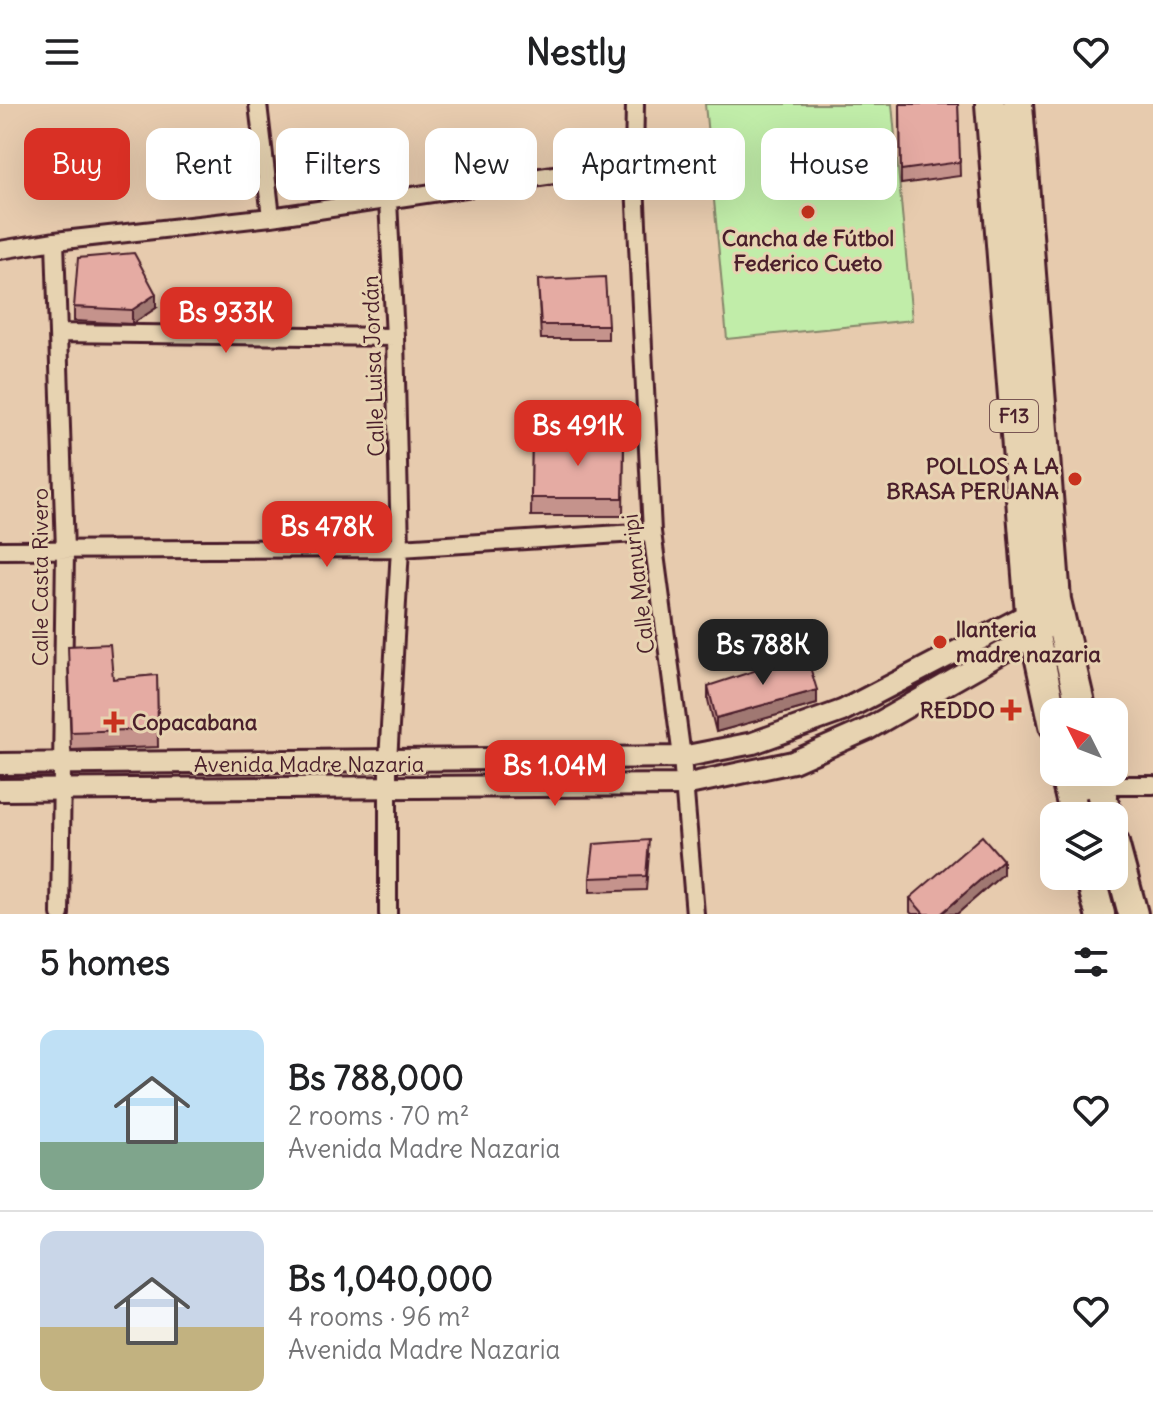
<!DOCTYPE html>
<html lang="en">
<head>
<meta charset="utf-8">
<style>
	body { margin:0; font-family:Delius,sans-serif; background:#f2f2f2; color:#202124; height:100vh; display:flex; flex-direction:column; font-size:30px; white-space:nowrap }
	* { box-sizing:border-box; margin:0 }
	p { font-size:26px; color:#757577 }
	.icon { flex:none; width:44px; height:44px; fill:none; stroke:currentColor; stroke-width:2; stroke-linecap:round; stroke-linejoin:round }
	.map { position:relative; height:810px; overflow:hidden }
	.details { display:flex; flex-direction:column; background:#fff; flex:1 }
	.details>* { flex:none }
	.guide { position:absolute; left:24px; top:24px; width:1106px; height:72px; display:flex; gap:16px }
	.needle { width:52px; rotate:312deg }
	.controls { position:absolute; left:1040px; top:594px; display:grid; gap:16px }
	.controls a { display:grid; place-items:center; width:88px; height:88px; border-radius:16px; background:#fff; box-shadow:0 8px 32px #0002; font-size:40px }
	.price { position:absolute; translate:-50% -68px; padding:0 18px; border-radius:16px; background:#d93025; color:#fff; font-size:26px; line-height:52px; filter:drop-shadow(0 2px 4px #0008) }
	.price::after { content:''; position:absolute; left:50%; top:48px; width:24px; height:18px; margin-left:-12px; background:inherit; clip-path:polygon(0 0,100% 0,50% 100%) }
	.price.on { background:#222; color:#fff }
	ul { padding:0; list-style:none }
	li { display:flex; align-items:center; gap:24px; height:200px; padding:0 40px }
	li+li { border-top:2px solid #e0e0e0 }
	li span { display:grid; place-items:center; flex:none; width:224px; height:160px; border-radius:16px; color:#555 }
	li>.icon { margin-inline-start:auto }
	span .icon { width:96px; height:96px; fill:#fffc; stroke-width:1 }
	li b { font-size:34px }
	h2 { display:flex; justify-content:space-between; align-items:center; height:96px; padding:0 40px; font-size:34px }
	.tag { padding:0 28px; border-radius:16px; background:#fff; box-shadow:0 8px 32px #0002; font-size:28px; line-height:72px }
	.tag.on { background:#d93025; color:#fff }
	header { display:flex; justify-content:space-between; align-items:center; height:104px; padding:0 40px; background:#fff; font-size:36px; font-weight:800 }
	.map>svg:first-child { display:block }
	.built { fill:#e6c1ab }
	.green { fill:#c1eda9; stroke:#86866a; stroke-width:2 }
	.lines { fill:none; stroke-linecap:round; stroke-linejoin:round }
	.minor-casing { stroke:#4a1f2b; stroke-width:22 }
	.tertiary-casing { stroke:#4a1f2b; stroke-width:26 }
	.trunk-casing { stroke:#4a1f2b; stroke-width:34 }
	.minor { stroke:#e7d3b1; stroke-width:16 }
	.tertiary { stroke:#e7d3b1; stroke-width:20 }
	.trunk { stroke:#e7d3b1; stroke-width:28 }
	.wall { fill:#c5938c; stroke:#4a1f2b; stroke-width:2 }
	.shaded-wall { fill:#a07872; stroke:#4a1f2b; stroke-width:2 }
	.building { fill:#e5aba3; stroke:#4a1f2b; stroke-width:2 }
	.poi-dot { fill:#c8321e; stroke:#e7d3b1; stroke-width:3 }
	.labels { text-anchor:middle; stroke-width:6; stroke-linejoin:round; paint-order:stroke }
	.shield { fill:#e7d3b1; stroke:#795553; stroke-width:2 }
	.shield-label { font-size:20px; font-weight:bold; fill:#4a1f2b }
	.poi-label { font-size:22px; font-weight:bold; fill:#4a1f2b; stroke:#e7d3b1; text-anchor:end }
	.street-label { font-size:22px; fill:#4a1f2b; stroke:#e7d3b1 }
</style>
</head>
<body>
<header><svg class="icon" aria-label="menu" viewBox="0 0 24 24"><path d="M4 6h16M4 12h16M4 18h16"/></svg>Nestly<svg class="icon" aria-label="heart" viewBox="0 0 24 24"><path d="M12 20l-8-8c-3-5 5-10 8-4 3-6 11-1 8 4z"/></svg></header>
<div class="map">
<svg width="1153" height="810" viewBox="0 0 1153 810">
	<rect width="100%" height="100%" fill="#e7cbae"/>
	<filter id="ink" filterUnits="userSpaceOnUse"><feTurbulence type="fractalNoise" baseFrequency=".0125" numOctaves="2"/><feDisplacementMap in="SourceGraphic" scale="16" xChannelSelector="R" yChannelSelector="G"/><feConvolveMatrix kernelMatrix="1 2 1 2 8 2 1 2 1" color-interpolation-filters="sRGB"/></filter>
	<g filter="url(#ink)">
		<path class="built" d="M341 29 351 98 306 102 301 33Z"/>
		<path class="green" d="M705 0H892L912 216 727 235Z"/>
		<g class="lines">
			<defs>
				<path id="minor" d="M258 0 271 113
					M635 0 634 59 652 428 682 653 695 810
					M388 97 395 233 400 444 388 658V810
					M55 137 65 447 60 810
					M0 146 55 137 271 113 634 59
					M58 229 395 233
					M0 446 400 444 652 428
					M1069 690 1099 681H1153"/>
				<path id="tertiary" d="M0 660 682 653 753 639 842 607 1042 503
					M0 686 684 681 793 658 868 625 1061 515"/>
				<path id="trunk" d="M990 0 1030 509 1054 621
					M1018 0 1056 496 1082 608
					M1064 668 1075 712
					M1096 668 1107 712
					M1114 739 1133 810
					M1090 772 1100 810"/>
			</defs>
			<use href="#minor" class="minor-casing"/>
			<use href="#tertiary" class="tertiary-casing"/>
			<use href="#trunk" class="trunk-casing"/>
			<use href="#minor" class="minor"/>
			<use href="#tertiary" class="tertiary"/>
			<use href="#trunk" class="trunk"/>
		</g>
		<path class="wall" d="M900 0H958L960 72 901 80Z
			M538 176 608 221V235H541Z
			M74 203 156 204 132 220 74 217Z
			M532 335H624L623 412H531Z
			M68 560 113 575 157 571 158 643 71 646Z
			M708 582 817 600 716 628 708 596Z
			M649 750 646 786 590 788V774Z
			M1003 770 957 810H912L910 808V794Z"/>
		<path class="shaded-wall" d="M156 190V204L132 220V206Z
			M817 586V600L716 628V614Z
			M1003 756V770L957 810H941Z"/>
		<path class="building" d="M900 0H958L960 58 901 66Z
			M134 149 156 190 132 206 74 203 78 154Z
			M605 173 608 221H541L538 176Z
			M532 335H624L623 394H531Z
			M110 540 113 575 157 571 158 625 71 628 68 542Z
			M806 550 817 586 716 614 708 582Z
			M982 732 1003 756 941 810H924L910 794Z
			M649 736 646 772 590 774 594 740Z"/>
	</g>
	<g class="poi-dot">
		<circle cx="808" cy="108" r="8"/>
		<circle cx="1075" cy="375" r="8"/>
		<circle cx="940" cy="538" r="8"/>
		<path d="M1007 594h8v8h8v8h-8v8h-8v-8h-8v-8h8z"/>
		<path d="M110 606h8v8h8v8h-8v8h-8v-8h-8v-8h8z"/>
	</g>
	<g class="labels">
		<rect class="shield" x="990" y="296" width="48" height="32" rx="6"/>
		<g class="shield-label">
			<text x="1014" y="319">F13</text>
		</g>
		<g class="poi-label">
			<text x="808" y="142" text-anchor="middle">Cancha de Fútbol<tspan x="808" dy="25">Federico Cueto</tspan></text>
			<text x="1059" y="370">POLLOS A LA<tspan x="1059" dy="25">BRASA PERUANA</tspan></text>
			<text x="956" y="533" text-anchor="start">llanteria<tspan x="956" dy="25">madre nazaria</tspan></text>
			<text x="995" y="614">REDDO</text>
			<text x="132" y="626" text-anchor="start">Copacabana</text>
		</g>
		<g class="street-label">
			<text transform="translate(373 262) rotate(-92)" y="8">Calle Luisa Jordán</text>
			<text transform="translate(40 473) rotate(-90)" y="8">Calle Casta Rivero</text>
			<text transform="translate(638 480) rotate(-97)" y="8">Calle Manuripi</text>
			<text x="309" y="668">Avenida Madre Nazaria</text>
		</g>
	</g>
</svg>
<div class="controls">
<a><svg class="needle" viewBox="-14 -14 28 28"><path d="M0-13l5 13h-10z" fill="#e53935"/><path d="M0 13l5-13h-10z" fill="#757577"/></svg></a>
<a><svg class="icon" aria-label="layers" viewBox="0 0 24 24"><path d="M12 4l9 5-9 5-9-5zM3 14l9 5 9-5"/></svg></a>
</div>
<b class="price" style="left:226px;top:251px">Bs 933K</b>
<b class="price" style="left:578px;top:364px">Bs 491K</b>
<b class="price" style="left:327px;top:465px">Bs 478K</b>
<b class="price on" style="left:763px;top:583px">Bs 788K</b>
<b class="price" style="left:555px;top:704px">Bs 1.04M</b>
<div class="guide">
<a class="tag on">Buy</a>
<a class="tag">Rent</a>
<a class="tag">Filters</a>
<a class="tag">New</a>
<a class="tag">Apartment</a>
<a class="tag">House</a>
</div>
</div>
<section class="details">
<h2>5 homes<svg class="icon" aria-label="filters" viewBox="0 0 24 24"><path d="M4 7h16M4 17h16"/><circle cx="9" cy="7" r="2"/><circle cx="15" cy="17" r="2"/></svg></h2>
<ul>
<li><span style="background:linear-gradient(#bfe0f5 70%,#7fa58c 0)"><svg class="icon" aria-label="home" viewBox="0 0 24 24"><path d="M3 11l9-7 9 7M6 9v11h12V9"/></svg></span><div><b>Bs 788,000</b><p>2 rooms · 70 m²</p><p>Avenida Madre Nazaria</p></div><svg class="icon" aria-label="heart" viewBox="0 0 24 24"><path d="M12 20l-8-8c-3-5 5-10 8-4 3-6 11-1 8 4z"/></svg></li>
<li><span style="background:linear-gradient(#c9d6e8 60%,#c2b280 0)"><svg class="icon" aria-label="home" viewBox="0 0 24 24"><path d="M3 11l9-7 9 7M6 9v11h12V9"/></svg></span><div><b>Bs 1,040,000</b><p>4 rooms · 96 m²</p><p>Avenida Madre Nazaria</p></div><svg class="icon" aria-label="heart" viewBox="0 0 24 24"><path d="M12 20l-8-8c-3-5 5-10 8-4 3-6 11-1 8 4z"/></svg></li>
</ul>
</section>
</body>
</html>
